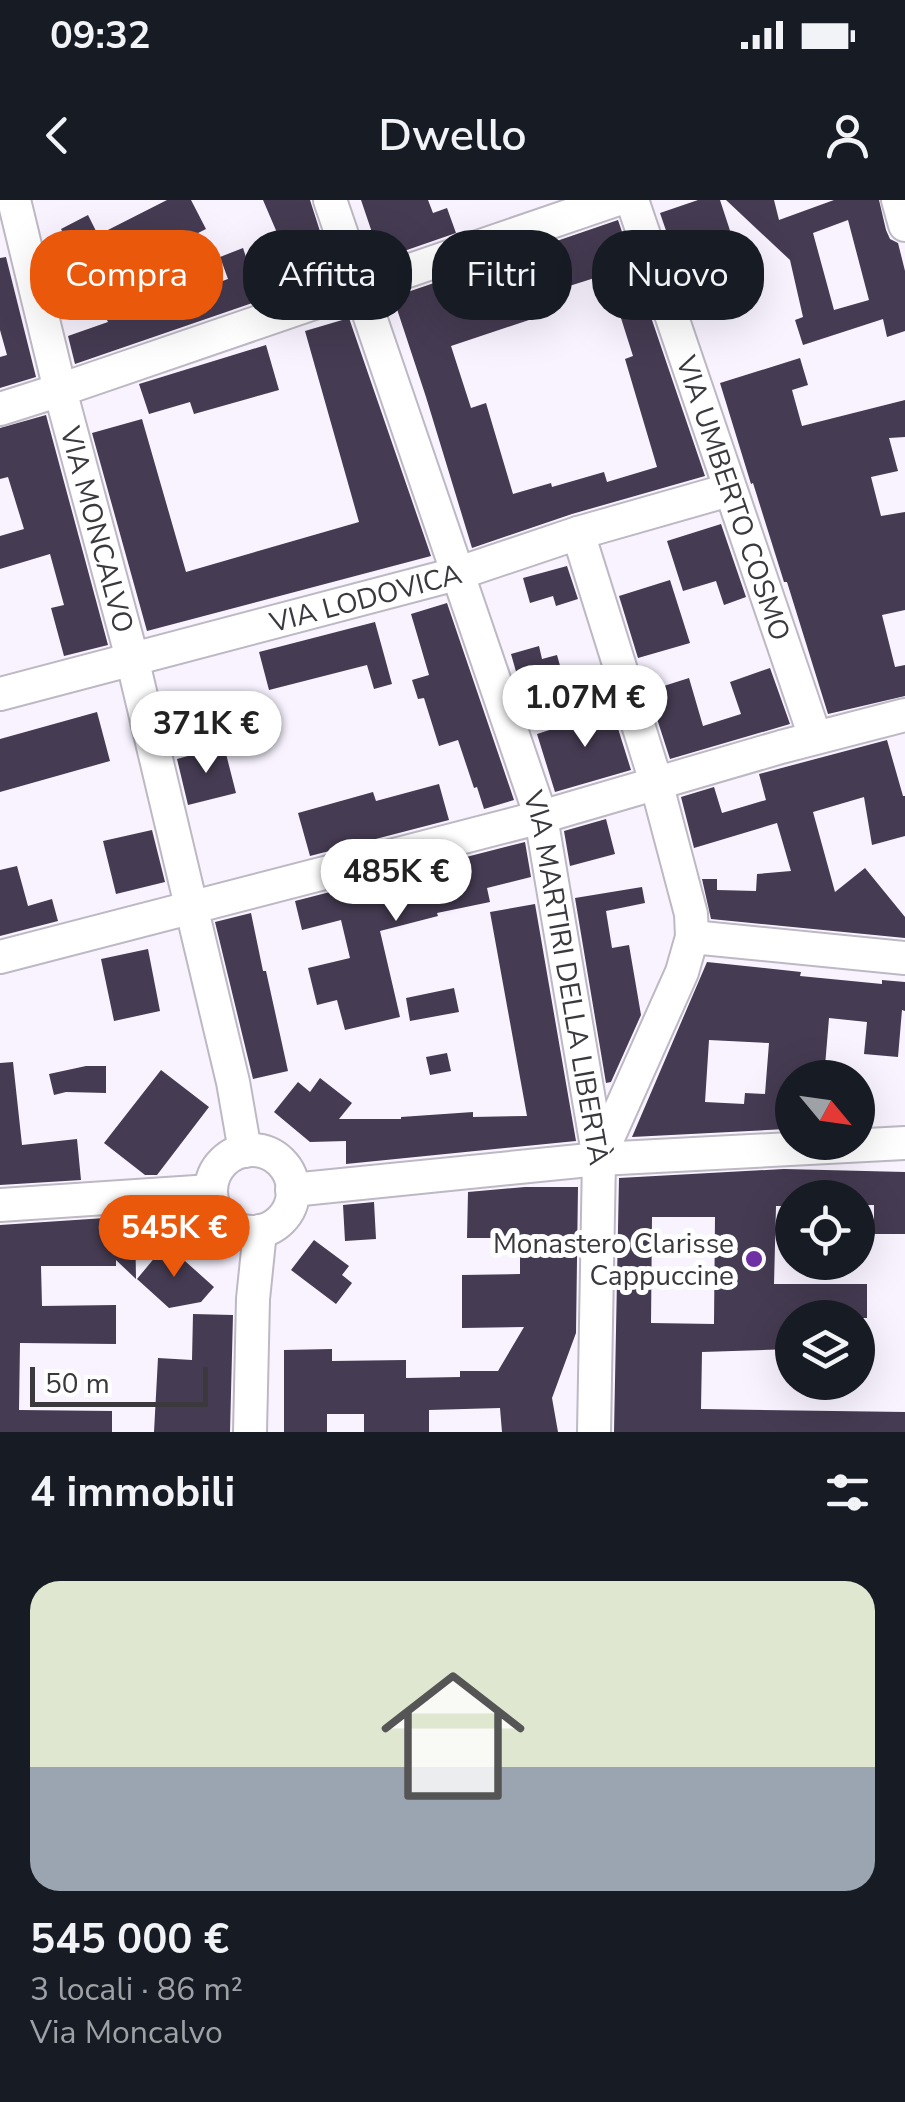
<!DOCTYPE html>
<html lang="it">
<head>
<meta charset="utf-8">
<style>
	body { margin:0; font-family:"Nunito Sans",sans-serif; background:#20242c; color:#f1f3f6; height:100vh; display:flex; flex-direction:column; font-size:38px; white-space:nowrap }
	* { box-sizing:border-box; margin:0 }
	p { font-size:32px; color:#9ea1a6 }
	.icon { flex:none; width:55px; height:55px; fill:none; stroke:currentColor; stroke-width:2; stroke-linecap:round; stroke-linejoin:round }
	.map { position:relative; height:1232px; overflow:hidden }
	.panel { display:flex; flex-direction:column; background:#171b24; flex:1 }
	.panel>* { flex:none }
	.top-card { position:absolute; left:30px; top:30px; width:845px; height:90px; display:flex; gap:20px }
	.needle { width:65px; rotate:119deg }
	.buttons { position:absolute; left:775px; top:860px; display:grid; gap:20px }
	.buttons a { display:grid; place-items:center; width:100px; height:100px; border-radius:50%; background:#171b24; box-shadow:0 10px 40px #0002; font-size:50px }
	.scale { position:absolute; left:30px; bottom:25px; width:178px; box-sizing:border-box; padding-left:10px; border:5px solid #3b393e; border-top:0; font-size:28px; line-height:35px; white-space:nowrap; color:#3b393e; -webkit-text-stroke:8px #fff; paint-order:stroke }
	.price { position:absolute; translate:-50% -85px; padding:0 22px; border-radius:35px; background:#fff; color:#222; font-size:32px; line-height:65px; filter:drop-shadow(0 2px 5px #0008) }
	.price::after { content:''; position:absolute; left:50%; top:60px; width:30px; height:22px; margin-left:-15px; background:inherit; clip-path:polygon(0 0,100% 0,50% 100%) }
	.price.selected { background:#ea580c; color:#fff }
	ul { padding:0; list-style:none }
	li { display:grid; align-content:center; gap:20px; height:530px; padding:0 30px }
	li+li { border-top:2px solid #363941 }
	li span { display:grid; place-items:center; height:310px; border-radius:30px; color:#555 }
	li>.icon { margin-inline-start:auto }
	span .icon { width:180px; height:180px; fill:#fffc; stroke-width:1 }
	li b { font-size:42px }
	h2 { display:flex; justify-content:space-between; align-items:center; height:120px; padding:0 30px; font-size:42px }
	.chip { padding:0 35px; border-radius:40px; background:#171b24; box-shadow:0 10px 40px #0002; font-size:35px; line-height:90px }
	.chip.selected { background:#ea580c; color:#fff }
	.status { display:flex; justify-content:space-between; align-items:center; height:70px; padding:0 50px; background:#171b24; direction:ltr }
	.status svg { height:28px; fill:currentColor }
	header { display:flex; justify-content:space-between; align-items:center; height:130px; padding:0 30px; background:#171b24; font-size:45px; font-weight:600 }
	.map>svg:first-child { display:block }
	.building { fill:#453b52; fill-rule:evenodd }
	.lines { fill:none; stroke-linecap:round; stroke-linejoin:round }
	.minor-casing { stroke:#bdb8c3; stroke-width:36 }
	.minor { stroke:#fff; stroke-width:32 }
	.poi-dot { fill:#7031a6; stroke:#fff; stroke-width:4 }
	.labels { text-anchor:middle; stroke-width:10; stroke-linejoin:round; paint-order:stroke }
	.street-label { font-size:28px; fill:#3b393e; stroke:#fff }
	.poi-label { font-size:28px; fill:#3b393e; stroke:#fff; text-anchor:end }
</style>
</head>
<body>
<div class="status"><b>09:32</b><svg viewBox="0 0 49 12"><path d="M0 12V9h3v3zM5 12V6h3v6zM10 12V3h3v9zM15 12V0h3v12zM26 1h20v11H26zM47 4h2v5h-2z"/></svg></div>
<header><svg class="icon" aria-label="back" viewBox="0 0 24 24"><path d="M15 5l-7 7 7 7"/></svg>Dwello<svg class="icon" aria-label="person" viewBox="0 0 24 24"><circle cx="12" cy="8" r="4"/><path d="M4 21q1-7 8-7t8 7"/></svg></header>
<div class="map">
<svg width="905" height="1232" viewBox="0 0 905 1232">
	<rect width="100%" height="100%" fill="#f8f3ff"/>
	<path class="building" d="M167 0H191L206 29 127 69 146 108 228 79 220 57 243 48 250 69 287 56 263 0H310L334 75 75 164 68 136 108 122 61 29 88 15 98 35Z
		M361 0H428L433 13 447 8 456 33 381 59Z
		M698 0H720L739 58 682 77 660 13Z
		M726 0H774L779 20 834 0H879L886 30 890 39 898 43 905 71V131L887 137 883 119 803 145 795 120 803 117 790 60ZM848 20 869 100 834 110 813 33Z
		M618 20 705 276 572 314 472 348 426 197 393 97ZM607 74 633 156 625 159 657 267 607 282 604 272 552 287 551 283 513 294 486 203 471 208 451 146 544 115 538 96Z
		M6 57 36 177 0 188V157L7 155 0 130V58Z
		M349 118 431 356 147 431 92 233 142 219 186 372 359 322 305 131Z
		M266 145 279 190 194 214 190 202 149 214 139 184Z
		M800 158 808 185 792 190 802 226 905 200V237L889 238 898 271 871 277 881 316 905 312V410L882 415 895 467 905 465V496L828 514 787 382H784L753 283 751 284 720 183Z
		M46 215 108 445 64 456 51 408 64 405 50 354 0 369V336L24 329 8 277 0 279V228Z
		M721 324 746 397 724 405 716 381 683 391 667 341Z
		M567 366 578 399 556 406 553 396 530 403 523 378Z
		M670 380 690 443 638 458 619 396Z
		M447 403 514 600 484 609 477 587 474 588 458 540 439 546 424 498 418 499 412 480 429 475 411 414Z
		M375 422 392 484 374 489 367 465 269 490 259 452Z
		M539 446 542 459 557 455 563 476 521 489 511 454Z
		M770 468 790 524 670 559 648 491 689 478 703 526 741 514 730 482Z
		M610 503 631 570 555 592 537 534 593 516 591 508Z
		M97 512 110 561 0 592V539Z
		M887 540 903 596H905V636L872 645 864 597 813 612 835 692 865 668 905 717V738L711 719 702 679H717V690L756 691 757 674 791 671 777 623 694 648 681 597 714 587 722 613 766 600 759 574Z
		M224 546 236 593 188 605 177 559Z
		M439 584 449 620 310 656 298 613 373 592 376 601Z
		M606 619 615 654 570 666 564 631Z
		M152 630 165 682 116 694 103 641Z
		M525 642 531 677 487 688 490 702 437 713 438 716 380 731 400 817 345 830 337 800 317 805 308 768 350 758 341 720 302 730 295 701Z
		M17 666 28 706 52 699 58 721 0 736V670Z
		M642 687 645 703 606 711 612 748 629 745 641 815 611 882 606 883 575 698Z
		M535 704 576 941 346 964V941L310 942 274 912 298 882 310 892 320 878 352 903 339 919H401V917L473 912V917L527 916 490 712Z
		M251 713 263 771H266L288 871 253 879 215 722Z
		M148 749 160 811 114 821 101 759Z
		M707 762 801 772 800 776 882 784V780L905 782V811L902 810 898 857 864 854 867 822 829 818 824 878H792V883H790L786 929 632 937ZM709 840 769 843 765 894 745 893 744 904 705 902Z
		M454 788 459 812 410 821 406 798Z
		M447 853 451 871 430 875 426 857Z
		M13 862 22 945 77 939 81 980 0 985V863Z
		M86 866H106V893L66 892 54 895 49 874Z
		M161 870 209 907 157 975H145L104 943Z
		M784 969 905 972V1034H874V1005H858V998H792V1006H776L774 1084H867V1118H792V1149L702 1152 701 1209 905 1212V1232H614L619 978ZM652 1017H715L714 1124 651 1123Z
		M525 987H578L576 1133 552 1198 558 1232H502L500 1208 429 1210V1232H364V1214H327V1232H284V1150L332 1149V1161L406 1160V1178L460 1177V1171H498L524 1127 462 1128V1075L520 1074V1038H467L468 992Z
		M374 1002 376 1039 345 1041 343 1005Z
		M135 1016 136 1079 116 1060V1066H41L42 1106 116 1105V1144L20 1143 19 1210 112 1211V1232H0V1025Z
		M314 1040 349 1066 342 1075 352 1083 336 1104 291 1070Z
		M166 1044 214 1087 201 1102 169 1108 137 1079Z
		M193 1114 233 1115 230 1232H154L158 1158 192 1160Z"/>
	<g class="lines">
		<defs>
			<g id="minor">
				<path id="s1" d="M14 0 60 190 132 458 233 882 245 951"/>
				<path id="s2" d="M330 0 541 617 599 959 594 1232"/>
				<path id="s3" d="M632 0 815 537"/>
				<path d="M898 0 905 25"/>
				<path d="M0 209 60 190 615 0"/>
				<path d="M578 333 656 582 691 714 692 737 682 772 599 958"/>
				<path id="s4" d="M0 494 456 374 578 333 729 290"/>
				<path d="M692 737 905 758"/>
				<path d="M0 757 541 617 781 547 905 515"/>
				<circle cx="252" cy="991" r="41"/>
				<path d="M292 990 599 959 905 943"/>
				<path d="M0 1005 211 991"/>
				<path d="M250 1232 253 1099 260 1031"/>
			</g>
		</defs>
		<use href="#minor" class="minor-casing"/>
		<use href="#minor" class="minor"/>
	</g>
	<circle class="poi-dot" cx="754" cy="1059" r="10"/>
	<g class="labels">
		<g class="street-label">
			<text dy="10" stroke="none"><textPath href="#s3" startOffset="315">VIA UMBERTO COSMO</textPath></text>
			<text dy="10" stroke="none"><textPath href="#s1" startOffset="340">VIA MONCALVO</textPath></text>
			<text dy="10" stroke="none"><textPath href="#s4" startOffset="378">VIA LODOVICA</textPath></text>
			<text dy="10" stroke="none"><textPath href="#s2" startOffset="815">VIA MARTIRI DELLA LIBERTÀ</textPath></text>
		</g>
		<g class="poi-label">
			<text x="734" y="1053">Monastero Clarisse<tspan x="734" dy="32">Cappuccine</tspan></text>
		</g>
	</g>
</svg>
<div class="buttons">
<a><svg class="needle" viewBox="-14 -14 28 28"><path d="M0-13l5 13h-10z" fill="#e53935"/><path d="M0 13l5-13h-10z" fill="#9ea1a6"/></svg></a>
<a><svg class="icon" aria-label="locate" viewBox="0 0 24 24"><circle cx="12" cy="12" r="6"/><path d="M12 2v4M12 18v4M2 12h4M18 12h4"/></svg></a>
<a><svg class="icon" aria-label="layers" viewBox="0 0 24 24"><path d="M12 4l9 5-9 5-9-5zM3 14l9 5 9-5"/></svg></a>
</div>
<div class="scale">50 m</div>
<b class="price" style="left:585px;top:550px">1.07M €</b>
<b class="price" style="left:206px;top:576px">371K €</b>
<b class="price" style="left:396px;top:724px">485K €</b>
<b class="price selected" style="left:174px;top:1080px">545K €</b>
<div class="top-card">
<a class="chip selected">Compra</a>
<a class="chip">Affitta</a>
<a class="chip">Filtri</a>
<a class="chip">Nuovo</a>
</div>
</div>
<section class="panel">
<h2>4 immobili<svg class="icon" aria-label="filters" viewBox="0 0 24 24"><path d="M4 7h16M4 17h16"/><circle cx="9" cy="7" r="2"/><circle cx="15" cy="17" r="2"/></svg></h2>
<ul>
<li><span style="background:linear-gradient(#dfe7d0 60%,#9aa5b1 0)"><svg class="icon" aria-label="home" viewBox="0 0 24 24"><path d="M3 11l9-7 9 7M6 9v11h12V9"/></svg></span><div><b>545 000 €</b><p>3 locali · 86 m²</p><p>Via Moncalvo</p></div></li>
</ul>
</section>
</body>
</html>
